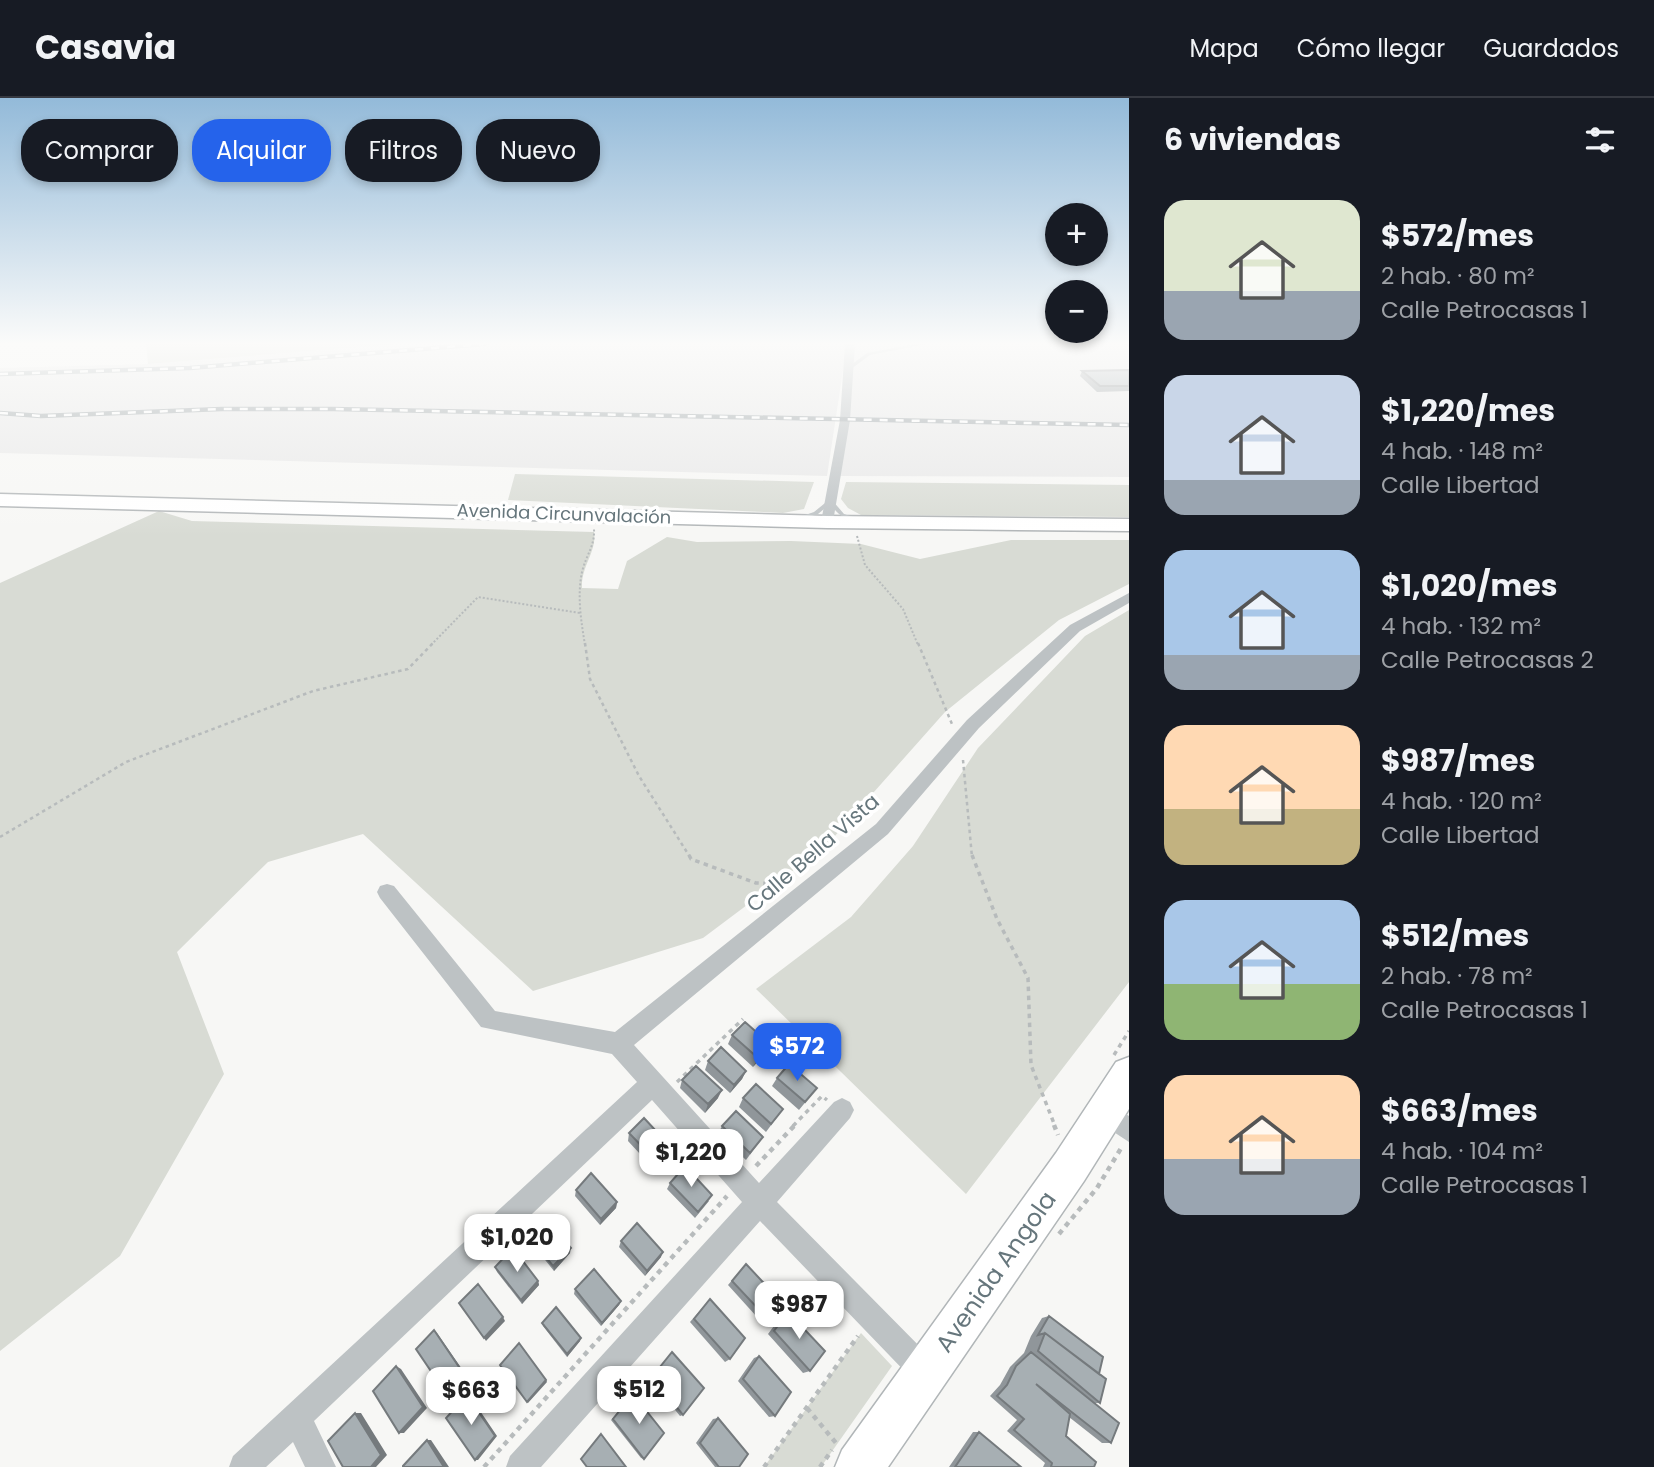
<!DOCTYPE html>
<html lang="es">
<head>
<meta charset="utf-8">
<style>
	body { margin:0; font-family:Poppins,sans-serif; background:#20242c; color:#f1f3f6; height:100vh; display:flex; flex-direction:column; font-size:26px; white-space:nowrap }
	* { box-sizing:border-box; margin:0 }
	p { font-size:23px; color:#9ea1a6 }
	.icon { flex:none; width:38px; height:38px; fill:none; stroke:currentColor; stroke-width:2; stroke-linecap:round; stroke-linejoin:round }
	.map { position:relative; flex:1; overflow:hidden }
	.drawer { display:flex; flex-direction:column; background:#171b24; width:525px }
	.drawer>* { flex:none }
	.top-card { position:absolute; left:21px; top:21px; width:665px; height:63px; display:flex; gap:14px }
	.tools { position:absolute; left:1045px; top:105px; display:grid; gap:14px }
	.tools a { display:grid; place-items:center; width:63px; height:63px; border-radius:50%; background:#171b24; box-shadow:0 4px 10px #0003; font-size:35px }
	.price { position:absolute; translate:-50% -60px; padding:0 16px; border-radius:14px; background:#fff; color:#222; font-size:23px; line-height:46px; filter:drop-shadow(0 2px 4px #0008) }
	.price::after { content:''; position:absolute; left:50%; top:42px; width:21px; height:16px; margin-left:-10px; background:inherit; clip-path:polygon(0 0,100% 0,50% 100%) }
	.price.active { background:#2563eb; color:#fff }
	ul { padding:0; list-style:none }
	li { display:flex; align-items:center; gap:21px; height:175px; padding:0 35px }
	li span { display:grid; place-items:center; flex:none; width:196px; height:140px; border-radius:21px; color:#555 }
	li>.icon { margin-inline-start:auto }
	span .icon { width:84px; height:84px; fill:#fffc; stroke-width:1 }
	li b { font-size:30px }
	h2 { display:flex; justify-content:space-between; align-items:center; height:84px; padding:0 35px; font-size:30px }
	.chip { padding:0 24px; border-radius:28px; background:#171b24; box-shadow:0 4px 10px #0003; font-size:24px; line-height:63px }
	.chip.active { background:#2563eb; color:#fff }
	header { display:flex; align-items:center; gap:42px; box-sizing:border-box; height:98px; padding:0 35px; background:#171b24; border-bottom:2px solid #363941 }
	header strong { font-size:33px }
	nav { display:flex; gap:38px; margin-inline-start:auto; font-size:24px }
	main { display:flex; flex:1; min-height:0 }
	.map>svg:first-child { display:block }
	.built { fill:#e8e8e8 }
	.green { fill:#d8dbd4 }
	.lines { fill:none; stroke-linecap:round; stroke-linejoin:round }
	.primary-casing { stroke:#b1b6b8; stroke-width:3 }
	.trunk-casing { stroke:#b1b5b7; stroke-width:3 }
	.path-far3 { stroke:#b7bbbc; stroke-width:2; stroke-dasharray:2 2; stroke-linecap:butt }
	.path-far2 { stroke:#b7bbbc; stroke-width:2.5; stroke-dasharray:3.5 3.5; stroke-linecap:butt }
	.path-far1 { stroke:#b7bbbc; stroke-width:3.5; stroke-dasharray:4.5 4.5; stroke-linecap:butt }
	.path { stroke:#b7bbbc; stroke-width:4.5; stroke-dasharray:5 5; stroke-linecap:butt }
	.service { fill:#bdc2c4; fill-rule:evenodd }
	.minor { fill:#bdc2c4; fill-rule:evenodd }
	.primary { fill:#fff; fill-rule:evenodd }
	.trunk { fill:#fff; fill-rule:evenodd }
	.rail-casing { stroke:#9da5a8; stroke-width:4.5 }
	.rail { stroke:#fff; stroke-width:2.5; stroke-dasharray:8; stroke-linecap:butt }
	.wall { fill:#90969a }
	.shaded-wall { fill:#757a7d }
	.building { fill:#a7afb3; stroke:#757a7d; stroke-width:2 }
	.labels { text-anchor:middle; stroke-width:7; stroke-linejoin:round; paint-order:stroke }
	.far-street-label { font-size:18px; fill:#66767c; stroke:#fff }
	.street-label { font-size:21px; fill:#66767c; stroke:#fff }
	.near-street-label { font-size:24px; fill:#66767c; stroke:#fff }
</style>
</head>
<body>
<header>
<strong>Casavia</strong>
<nav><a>Mapa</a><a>Cómo llegar</a><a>Guardados</a></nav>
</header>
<main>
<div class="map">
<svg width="1129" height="1369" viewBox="0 0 1129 1369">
	<rect width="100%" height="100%" fill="#f7f7f5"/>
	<path class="built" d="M401 246H847L827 378 0 355V270L148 266Z
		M851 246H1129V379L838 378Z"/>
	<path class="green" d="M146 246H401L148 266Z
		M515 376 814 384 804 411 783 415 508 402Z
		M846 384 1129 387V419L861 417 848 410 841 401Z
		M159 413 192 423 594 434C597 454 581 468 582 490L618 491 627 463 667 439 697 444 791 443 861 446 920 461 1011 442H1129V486L1059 522 945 614 826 748 703 840 533 893 363 736 268 764 177 854 224 976 120 1158 0 1253V485Z
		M1129 512V884L966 1096 756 891 851 819 913 748 978 650 1085 538Z
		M861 1235 892 1268 821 1369H764Z"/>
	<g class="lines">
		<defs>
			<path id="primary" d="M1129 959V1011L1084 1083 888 1369H835L842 1352 1056 1055 1116 964Z"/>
			<path id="trunk" d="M0 396 827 418 1129 421V433L827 430 0 408Z"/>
		</defs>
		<use href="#primary" class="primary-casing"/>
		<use href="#trunk" class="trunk-casing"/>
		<path class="path-far3" d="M857 438 865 467 903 511 918 547
			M431 547 478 499 580 515
			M585 547C581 523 577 497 582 474 586 457 595 448 594 431"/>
		<path class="path-far2" d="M585 545 590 581 639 678 690 759
			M918 545 952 626
			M963 662 972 759
			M0 739 126 664 313 593 408 571 433 545"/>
		<path class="path-far1" d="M689 757 691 761 756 785 788 786
			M972 757 997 821 1028 880 1031 967 1055 1028
			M1114 957 1129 933
			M677 984 743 921
			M793 1028 822 998 827 1002"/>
		<path class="path" d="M1054 1027 1058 1037
			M756 1068 795 1027
			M1059 1136 1097 1090 1123 1047
			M807 1310 836 1345
			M484 1369 727 1098
			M764 1369 858 1238
			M820 1369 832 1352"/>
		<path class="service" d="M915 246H927L870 257 851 271 847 270 867 255Z
			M1124 246H1129V249Z
			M830 401 832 402 844 416 859 421V423C844 423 839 417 830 406L818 416 799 422 796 420 814 414Z"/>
		<path class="minor" d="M845 246H855L850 322 833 424 827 428 821 424 840 322Z
			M1129 495V505L1080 533 979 630 888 736 634 947 759 1085 834 1004 842 1000 850 1004 854 1012 850 1020 777 1104 935 1264 939 1274 935 1284 925 1288 915 1284 760 1123 541 1369H506L510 1358 742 1104 652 1002 314 1323 336 1369H305L293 1344 266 1369H229L233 1358 637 984 612 956 481 929 380 800 377 794 380 788 387 786 394 788 495 913 615 934 876 726 967 622 1070 527Z
			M1105 1003 1129 1018V1044L1097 1023 1093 1015 1097 1007Z"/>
		<use href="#primary" class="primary"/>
		<use href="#trunk" class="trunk"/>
		<defs>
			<path id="rail" d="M0 276 190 270 484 246
				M0 315 41 318 222 311H333L1129 327"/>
		</defs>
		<use href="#rail" class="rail-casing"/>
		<use href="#rail" class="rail"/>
	</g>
	<path class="wall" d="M1129 272V293L1097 294 1080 278 1082 273Z
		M732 937 765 955 753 969 728 946Z
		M708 963 746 973 742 981 730 995 705 972Z
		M777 980 817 990 799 1012 772 988Z
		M682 982 718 1000 705 1015 680 990Z
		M743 1000 783 1011 766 1034 739 1009Z
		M722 1028 763 1039 746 1062 718 1036Z
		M629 1035 669 1047 667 1054 653 1070 628 1043Z
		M670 1085 709 1103 695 1120 667 1091Z
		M576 1092 617 1104 616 1110 600 1127 575 1098Z
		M528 1137 570 1155 554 1173 529 1142Z
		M621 1143 661 1159 645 1178 619 1149Z
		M746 1166 763 1216 757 1219 728 1187Z
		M495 1169 538 1183 539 1187 522 1206 497 1174Z
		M575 1191 621 1203 619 1207 601 1228 574 1196Z
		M710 1201 730 1261 725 1264 690 1224Z
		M788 1214 810 1273 803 1275 768 1236 782 1217Z
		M1049 1218 1099 1276 1100 1305H1095L1111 1345H1102L1069 1319 1066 1338 1094 1369H1043L1045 1365 1007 1333 1017 1322 990 1298 1000 1287 1010 1269 1024 1255 1031 1238 1042 1220Z
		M542 1225 580 1243 567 1259 543 1228Z
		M672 1254 683 1317 680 1318 650 1281Z
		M759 1258 775 1318 769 1319 738 1283 754 1260Z
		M633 1296 644 1361 641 1360 611 1322Z
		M718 1320 739 1369H715L696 1345 713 1321Z
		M973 1334H979L1021 1369H949Z"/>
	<path class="shaded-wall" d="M770 946 765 955 753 969 758 960Z
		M746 973 742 981 730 995 734 987Z
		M722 992 718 1000 705 1015 708 1006Z
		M669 1047 667 1054 653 1070 655 1062Z
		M617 1104 616 1110 600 1127 601 1121Z
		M571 1150 570 1155 554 1173 553 1168Z
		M663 1154 661 1159 645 1178 647 1173Z
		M538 1183 539 1187 522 1206 521 1202Z
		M621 1203 619 1207 601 1228 602 1225Z
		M503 1219 505 1223 486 1243 484 1240Z
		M434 1232 437 1235 464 1274 447 1293 443 1291Z
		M581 1240 580 1243 567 1259V1256Z
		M396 1268 401 1271 427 1310 404 1335H399Z
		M546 1282 547 1284 528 1305 527 1304Z
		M467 1297 470 1298 497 1338 478 1362H475Z
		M355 1315H361L387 1357 376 1369H371Z
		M427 1342H431L449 1369H444Z"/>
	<path class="building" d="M1129 272V288H1100L1082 273Z
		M745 924 770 946 758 960 732 937Z
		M721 949 746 973 734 987 708 963Z
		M789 966 817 990 805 1004 777 980Z
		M696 968 722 992 708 1006 682 982Z
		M756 986 783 1011 771 1026 743 1000Z
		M736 1013 763 1039 750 1055 722 1028Z
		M644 1020 669 1047 655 1062 629 1035Z
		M685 1068 712 1097 698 1114 670 1085Z
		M591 1075 617 1104 601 1121 576 1092Z
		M545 1119 571 1150 553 1168 528 1137Z
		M637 1125 663 1154 647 1173 621 1143Z
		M513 1150 538 1183 521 1202 495 1169Z
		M746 1166 776 1198 763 1216 732 1183Z
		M594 1171 621 1203 602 1225 575 1191Z
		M478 1186 503 1219 484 1240 459 1205Z
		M710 1201 745 1240 730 1261 694 1221Z
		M556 1209 581 1240 567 1256 542 1225Z
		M788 1214 825 1253 810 1273 774 1233Z
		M1049 1218 1103 1259 1099 1276 1045 1235 1038 1237Z
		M434 1232 461 1272 443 1291 416 1251Z
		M1045 1235 1106 1281 1100 1305 1038 1253Z
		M519 1245 546 1282 527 1304 500 1267Z
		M672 1254 704 1290 683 1317 652 1279Z
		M1031 1254 1119 1325 1111 1345 1036 1286 1070 1316 1066 1338 1096 1364 1094 1369H1051L1052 1365 1014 1332 1024 1321 997 1298 1007 1287 1016 1268Z
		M759 1258 791 1294 775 1318 743 1281Z
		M396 1268 423 1309 399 1335 373 1293Z
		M633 1296 664 1335 644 1361 613 1321Z
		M467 1297 495 1338 475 1362 446 1320Z
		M355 1315 381 1357 371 1369H343L328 1343Z
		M718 1320 748 1356 739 1369H719L700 1345Z
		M979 1334 1021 1369H955Z
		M601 1336 626 1369H587L581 1361Z
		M427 1342 444 1369H403V1368Z"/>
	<linearGradient id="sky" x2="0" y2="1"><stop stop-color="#93bad9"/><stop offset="0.56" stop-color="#fbfbfa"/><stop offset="1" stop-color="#fbfbfa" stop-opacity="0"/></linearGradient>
	<rect width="1129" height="438" fill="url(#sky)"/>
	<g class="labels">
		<g class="far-street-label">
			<text transform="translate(564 416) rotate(2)" y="6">Avenida Circunvalación</text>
		</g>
		<g class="street-label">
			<text transform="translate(813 755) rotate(-41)" y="7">Calle Bella Vista</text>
		</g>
		<g class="near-street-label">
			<text transform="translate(996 1174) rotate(-55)" y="8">Avenida Angola</text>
		</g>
	</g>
</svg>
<div class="tools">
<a>+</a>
<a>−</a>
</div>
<b class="price active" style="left:797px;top:985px">$572</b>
<b class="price" style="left:691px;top:1091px">$1,220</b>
<b class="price" style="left:517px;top:1176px">$1,020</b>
<b class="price" style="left:799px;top:1243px">$987</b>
<b class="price" style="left:639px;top:1328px">$512</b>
<b class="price" style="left:471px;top:1329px">$663</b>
<div class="top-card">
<a class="chip">Comprar</a>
<a class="chip active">Alquilar</a>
<a class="chip">Filtros</a>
<a class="chip">Nuevo</a>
</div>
</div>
<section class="drawer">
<h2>6 viviendas<svg class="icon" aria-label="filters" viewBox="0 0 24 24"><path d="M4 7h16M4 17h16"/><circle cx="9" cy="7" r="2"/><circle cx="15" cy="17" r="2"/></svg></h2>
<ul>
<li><span style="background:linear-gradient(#dfe7d0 65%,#9aa5b1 0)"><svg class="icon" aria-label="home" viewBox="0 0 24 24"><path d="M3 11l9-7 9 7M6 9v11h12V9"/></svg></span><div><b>$572/mes</b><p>2 hab. · 80 m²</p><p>Calle Petrocasas 1</p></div></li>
<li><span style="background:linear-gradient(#c9d6e8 75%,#9aa5b1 0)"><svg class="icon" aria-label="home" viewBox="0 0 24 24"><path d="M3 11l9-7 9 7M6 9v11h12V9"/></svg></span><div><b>$1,220/mes</b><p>4 hab. · 148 m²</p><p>Calle Libertad</p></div></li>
<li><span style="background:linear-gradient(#a9c7e8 75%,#9aa5b1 0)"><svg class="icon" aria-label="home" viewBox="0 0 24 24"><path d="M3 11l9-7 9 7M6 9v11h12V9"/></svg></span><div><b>$1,020/mes</b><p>4 hab. · 132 m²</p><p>Calle Petrocasas 2</p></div></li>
<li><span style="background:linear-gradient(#ffd9b3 60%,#c2b280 0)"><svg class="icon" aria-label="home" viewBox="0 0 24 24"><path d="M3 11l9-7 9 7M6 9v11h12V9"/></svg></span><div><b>$987/mes</b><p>4 hab. · 120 m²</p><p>Calle Libertad</p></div></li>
<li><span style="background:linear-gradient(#a9c7e8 60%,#8fb573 0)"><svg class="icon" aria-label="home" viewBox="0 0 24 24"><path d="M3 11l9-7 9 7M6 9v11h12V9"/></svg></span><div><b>$512/mes</b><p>2 hab. · 78 m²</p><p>Calle Petrocasas 1</p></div></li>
<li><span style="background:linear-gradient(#ffd9b3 60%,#9aa5b1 0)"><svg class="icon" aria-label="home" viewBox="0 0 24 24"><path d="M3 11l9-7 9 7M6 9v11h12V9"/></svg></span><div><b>$663/mes</b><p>4 hab. · 104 m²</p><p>Calle Petrocasas 1</p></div></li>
</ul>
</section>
</main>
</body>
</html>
